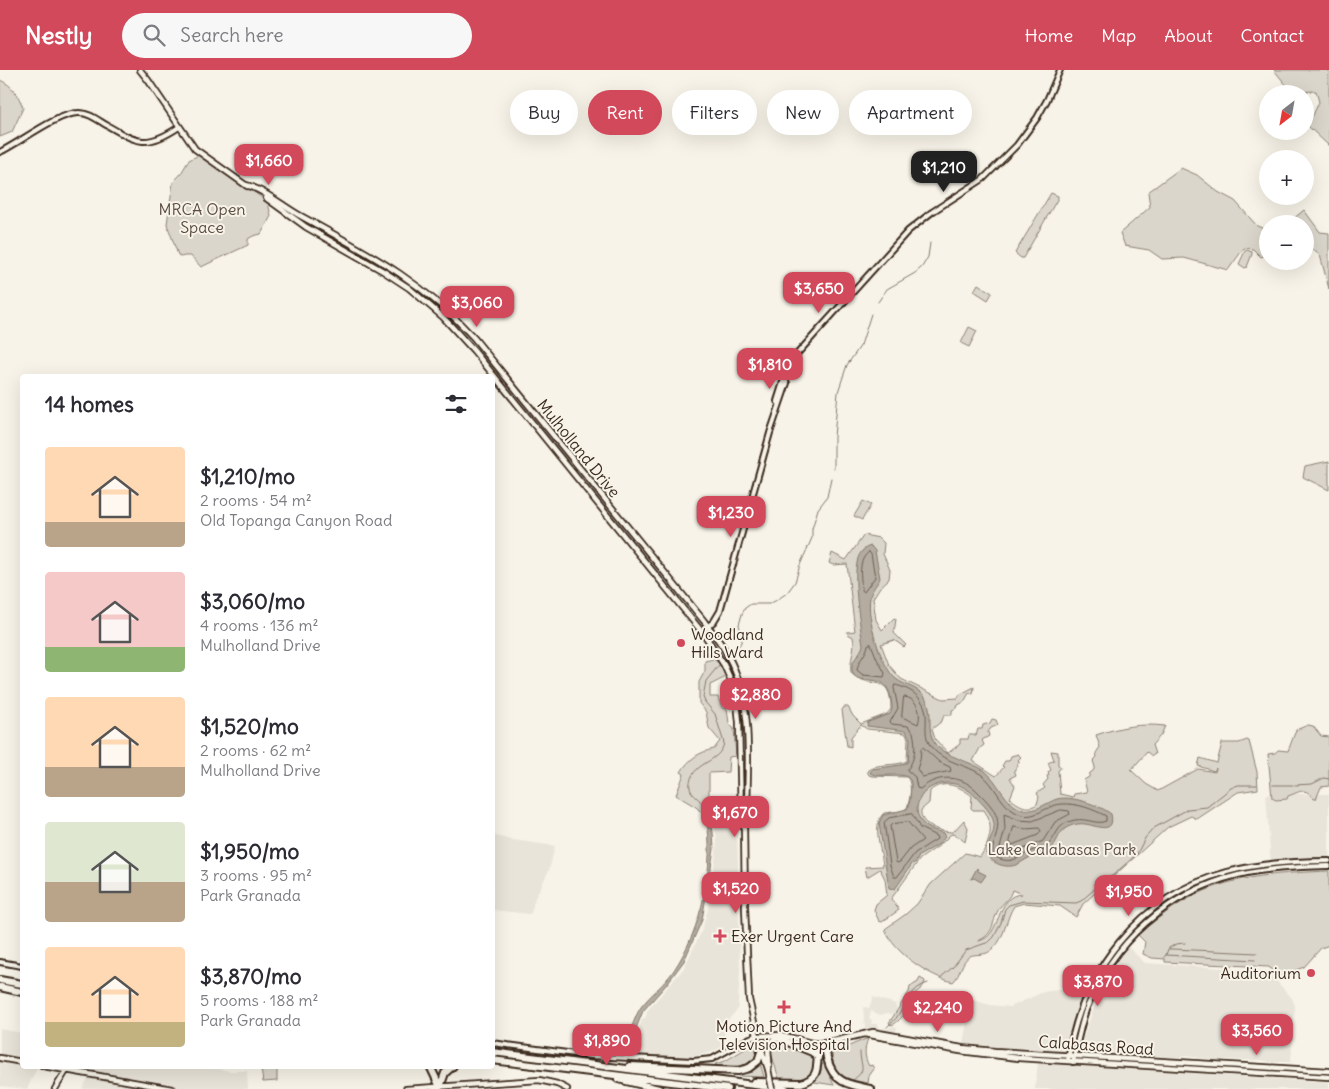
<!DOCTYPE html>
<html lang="en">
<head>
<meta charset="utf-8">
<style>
	body { margin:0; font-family:Delius,sans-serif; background:#f7f7f7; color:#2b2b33; height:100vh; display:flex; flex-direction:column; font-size:19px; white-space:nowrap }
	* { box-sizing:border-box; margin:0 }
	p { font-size:16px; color:#7c7c81 }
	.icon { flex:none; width:28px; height:28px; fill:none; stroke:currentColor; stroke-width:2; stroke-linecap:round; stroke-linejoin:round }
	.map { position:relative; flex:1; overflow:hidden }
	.details { position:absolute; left:20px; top:304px; width:475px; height:695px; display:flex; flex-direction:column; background:#fff; border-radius:5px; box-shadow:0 5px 20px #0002 }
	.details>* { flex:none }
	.banner { position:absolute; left:510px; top:20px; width:475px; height:45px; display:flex; gap:10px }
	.needle { width:32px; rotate:211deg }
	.fabs { position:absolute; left:1259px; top:15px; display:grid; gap:10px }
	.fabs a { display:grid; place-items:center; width:55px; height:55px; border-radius:50%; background:#fff; box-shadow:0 5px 20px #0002; font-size:25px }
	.price { position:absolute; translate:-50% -42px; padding:0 11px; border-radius:10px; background:#d1495b; color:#fff; font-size:16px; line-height:32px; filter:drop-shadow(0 1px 2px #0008) }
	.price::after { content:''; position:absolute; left:50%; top:30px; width:15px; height:11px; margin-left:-8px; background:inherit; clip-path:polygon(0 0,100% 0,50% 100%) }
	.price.current { background:#222; color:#fff }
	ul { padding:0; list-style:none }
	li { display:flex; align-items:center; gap:15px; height:125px; padding:0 25px }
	li span { display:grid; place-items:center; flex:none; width:140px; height:100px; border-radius:5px; color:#555 }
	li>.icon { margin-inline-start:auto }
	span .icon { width:60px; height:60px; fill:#fffc; stroke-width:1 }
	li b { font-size:21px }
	h2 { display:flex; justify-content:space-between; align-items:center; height:60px; padding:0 25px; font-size:21px }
	.pill { padding:0 18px; border-radius:22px; background:#fff; box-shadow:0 5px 20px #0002; font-size:18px; line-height:45px }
	.pill.current { background:#d1495b; color:#fff }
	header { display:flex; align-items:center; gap:30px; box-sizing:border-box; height:70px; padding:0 25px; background:#d1495b; color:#fff }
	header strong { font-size:24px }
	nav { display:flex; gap:28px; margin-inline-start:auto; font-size:18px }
	.search { width:350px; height:45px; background:#f7f7f7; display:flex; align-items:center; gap:12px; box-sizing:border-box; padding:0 18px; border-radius:28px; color:#7c7c81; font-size:19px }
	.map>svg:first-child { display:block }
	.built { fill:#e9e4d9 }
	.green { fill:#dbd6cb; stroke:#8b8074; fill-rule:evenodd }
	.water { fill:#b4aca0; stroke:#84786c }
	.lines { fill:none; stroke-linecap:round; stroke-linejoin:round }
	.shore { stroke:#6b5e52; stroke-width:1 }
	.stream { stroke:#84786c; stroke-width:1 }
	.tertiary-casing { stroke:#3b2a1e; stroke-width:8 }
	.secondary-casing { stroke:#3b2a1e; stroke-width:8 }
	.motorway-casing { stroke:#3b2a1e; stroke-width:10 }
	.tertiary { stroke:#f7f3e8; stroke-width:4 }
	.secondary { stroke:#f7f3e8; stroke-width:4.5 }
	.motorway { stroke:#f7f3e8; stroke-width:6 }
	.secondary-bridge-casing { stroke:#3b2a1e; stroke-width:8; stroke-linecap:butt }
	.secondary-bridge { stroke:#f7f3e8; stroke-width:4.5 }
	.poi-dot { fill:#d1495b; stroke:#f7f3e8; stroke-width:2 }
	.labels { text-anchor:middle; stroke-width:4; stroke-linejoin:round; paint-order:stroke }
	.park-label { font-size:16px; fill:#5b4c41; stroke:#f7f3e8 }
	.street-label { font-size:16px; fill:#3b2a1e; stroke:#f7f3e8 }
	.poi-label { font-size:16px; fill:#3b2a1e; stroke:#f7f3e8; text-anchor:start }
</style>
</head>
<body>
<header>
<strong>Nestly</strong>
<div class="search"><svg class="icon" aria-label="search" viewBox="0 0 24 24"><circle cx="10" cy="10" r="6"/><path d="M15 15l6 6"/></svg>Search here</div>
<nav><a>Home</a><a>Map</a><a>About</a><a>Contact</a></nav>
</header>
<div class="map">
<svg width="1329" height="1019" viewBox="0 0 1329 1019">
	<rect width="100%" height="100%" fill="#f7f3e8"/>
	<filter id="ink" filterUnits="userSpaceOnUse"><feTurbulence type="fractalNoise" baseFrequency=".02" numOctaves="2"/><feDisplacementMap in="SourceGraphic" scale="10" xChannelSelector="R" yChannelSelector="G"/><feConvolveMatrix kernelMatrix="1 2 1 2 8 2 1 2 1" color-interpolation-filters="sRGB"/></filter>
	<g filter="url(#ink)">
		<path class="built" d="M1266 724H1329V793L1271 797Z
			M712 745 737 749 740 902 738 932 739 938 724 954 725 975 712 982 687 988 637 984 638 977 636 966 642 950 646 947 647 941 684 898 702 860 708 839 716 783 717 768Z
			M493 765 507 769 555 776 549 800 535 828 531 843 529 844 493 840Z
			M1128 877 1145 893 1267 901 1292 928 1295 936 1291 992H1270L1262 990H1216L1185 986 1178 988 1082 982 1081 979 1083 968 1094 938 1099 930 1103 929 1106 920 1103 915 1111 900Z
			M1072 918 1091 923 1076 963 1071 995 1329 1012V1019H1035L1038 992 1006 984 962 979 967 951 948 947 955 925 990 935 1010 937 1043 922Z
			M873 927 896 934 895 936 897 937 896 941 893 944 887 943 880 945 871 941 869 949 872 950 871 954H878L879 958 883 959 884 957 888 959 893 956 897 957 896 962 865 958 863 937 869 938Z
			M0 959 22 963V996H38L27 1019 0 1016Z
			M95 996H203L229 1001H247L248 1019H82Z"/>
		<path class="green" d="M1274 0H1329V76L1308 56 1319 32 1316 21 1292 22Z
			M0 10C13 16 18 24 23 38L12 62 0 67Z
			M199 85 264 129 268 133 271 146 261 164 253 166 248 169V175L201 197 191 186H184L181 187 178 185 167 154 173 112 180 105 189 90Z
			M1181 98 1197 105 1218 122 1235 131 1257 156 1267 160V185L1261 187 1253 179 1244 178 1228 200 1184 188 1162 189 1149 180 1125 176 1120 163 1150 137 1148 122Z
			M1051 123 1058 126V128L1023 188H1021L1015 183Z
			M1304 140 1320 162 1329 163V219L1320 185 1310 178H1305V154H1287Z
			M1247 180 1252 182V184L1247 197 1245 198 1239 194 1245 181Z
			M978 214 992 223 988 230 974 221Z
			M969 257 977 261 969 277 961 273Z
			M1329 391V420L1303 407 1305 396Z
			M863 431 871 435 862 450 854 446Z
			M864 465 879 468 884 473 883 484 890 500 889 509 880 517 873 528 876 550 882 560 894 548 896 549 894 563 906 575 904 577 894 570 881 574 889 595 901 609 943 629 958 628 959 625 974 617 973 624 969 623 964 632 958 635 957 638 952 640V645H944L942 651 932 659 935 669 948 683 960 674V669H968L969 665H976L978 659H982L983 655 990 653 992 649 996 650 998 655 991 658 988 662 989 666 982 670 984 675 980 678 973 691 996 706 1004 697 1002 696 1005 691H1009L1011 686 1018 684 1021 687 1018 690 1020 692 1017 694 1018 697 1014 700 1016 705 1010 708 1015 716 1010 728C1018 735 1028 741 1037 734L1039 727 1037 723 1045 718 1043 715 1048 709 1047 706 1049 705 1048 702 1051 700 1048 693 1054 690 1051 681 1058 682V695L1061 697 1058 701 1060 724 1073 727 1074 724 1087 722 1084 710 1089 707 1090 703 1093 701 1095 697 1093 691 1097 687 1096 683 1100 677 1096 665C1120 657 1140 653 1165 656L1161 665 1152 675 1155 684 1152 686 1147 682 1131 700 1146 714 1158 721 1198 699 1215 702 1216 698 1214 701 1198 696 1200 688 1217 693 1222 673H1239L1247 670 1249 671 1257 702 1258 719 1238 722 1197 749 1191 746 1168 757 1083 834 1076 847 1060 836 1024 833 1014 836C1006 848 1005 867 994 878 986 887 976 883 970 886 961 891 961 905 953 912 931 907 893 883 885 859L906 844 917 834 931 814 965 783 980 787C990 772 995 756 984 740H973L971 738 972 726C960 716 943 709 930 721L929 733 921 740C919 756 941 762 953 762L964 750 968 758 965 772 959 767 952 764 950 765 940 775 920 789 891 829 899 840 882 852 879 851 874 840 876 834 887 825 885 809 880 799 867 807 865 797 883 796C882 781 871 754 884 743L902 741 907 738C910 729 913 715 907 707L872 706 869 705 867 701C876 692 895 697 907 691L908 668 905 663 867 659 861 655 851 667V677L847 676 842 640 844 637H848L853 646 861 654 887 644 891 639C891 601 870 621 851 603 849 591 856 579 853 567L848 564 847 562 855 561 847 494 833 495 829 493 832 483 846 490ZM1012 820 1022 824C994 825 1003 867 978 871 996 863 991 851 1000 837 1005 831 1010 828 1012 820Z
			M713 589 719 593 726 607 710 615V627H718L722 638 727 639 729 653 734 659 736 686 729 687 728 702 709 703V730H712L713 734 710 747H706L696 737 676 725 684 704 681 702C689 689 699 682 714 679L720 671 709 658 706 642 699 633V612L705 601V591Z
			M1308 655 1313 656 1321 666 1329 667V716L1321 717 1316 729H1314C1305 716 1300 722 1288 726L1287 729 1276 730 1272 728 1268 684 1275 683 1278 680 1288 681 1296 660Z
			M1329 801V875L1321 878 1304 897 1278 907 1269 897 1165 892V889L1152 888 1143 884 1145 872 1138 865C1202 808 1247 805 1329 801Z
			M920 908 925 911C924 919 916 921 912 927 908 933 909 940 904 945 900 949 896 954 891 955L889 953 909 922 910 917 918 912Z
			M866 969H868C864 978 864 987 869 996L872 995 874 999 869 1006 868 1013C849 1010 833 1007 832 983Z
			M777 970 810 984 815 990 813 1003 806 1009H779L770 979V974Z
			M750 976 755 978 757 984C750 999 733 996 718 996L715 994 725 991Z
			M822 994H824L834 1015 814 1012 820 1005Z
			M759 995 761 996 764 1007 739 1006V1002Z
			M265 996H277V1011L263 1012 261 999H265Z"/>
		<path class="water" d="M871 476 875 481 880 508C877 515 871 520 870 528 866 546 881 597 896 609 905 616 918 617 925 627 935 643 925 659 935 674 945 687 971 691 985 701 999 712 1004 733 1021 739 1034 744 1045 733 1057 729 1070 725 1100 735 1111 744 1116 766 1095 755 1085 754 1079 753 1071 755 1066 758 1058 763 1057 774 1050 780 1046 783 1041 783 1036 785 1031 786 1025 790 1020 793 1009 800 992 795 986 783 987 774 995 764 994 754 992 742 983 735 975 726 942 692 898 733 926 756 931 760 938 761 943 763L945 767 939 774 919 786 916 792 912 794 895 819 889 818 879 753 883 745 907 739C911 731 910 725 911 716 913 697 882 710 870 703L872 699 901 695 908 692 910 669 906 661 867 656 868 652 890 644C893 639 892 635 891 629 886 597 855 620 852 600 850 591 861 584 863 575 860 555 853 511 857 493 858 485 862 478 871 476Z
			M706 747H710L713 762 714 779 702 850 684 891 666 915 643 941 637 956 632 980H630L629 976 627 982H624C627 971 634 947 641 937 651 924 665 914 674 900 701 860 716 795 706 747Z
			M977 798 978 801 986 805 981 812 974 808 971 809Z"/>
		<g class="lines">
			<path class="shore" d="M869 482 871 484 875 507 864 522 862 520C861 508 857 490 869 482Z
				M871 574 877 589 885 603 884 607 863 605 857 600C858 590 867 584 868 575Z
				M895 615C910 618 925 628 926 645 927 656 923 667 932 678 945 693 966 694 982 705 995 715 999 731 1012 740 1033 755 1043 735 1062 734 1077 733 1093 739 1106 746V751C1095 756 1085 745 1068 752 1057 756 1056 767 1048 775 1044 779 1039 778 1034 780 1018 787 1011 796 994 786 989 778 1001 761 997 748 994 738 987 731 979 723 963 705 939 703 920 719L917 718 915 707 907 700C916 689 916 675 913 662L908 656 892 654 890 652 898 638 894 618Z
				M904 627C917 628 922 642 918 654L902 647Z
				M923 677 939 692 950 697 951 701 922 707 917 699 920 690 921 679Z
				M1061 740 1069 741 1070 744 1055 752 1043 771 1011 784 1006 785 999 781 1005 760 1004 744 1019 750 1032 751Z
				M912 744 920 758 936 766 937 769 915 783 897 807H894L890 795 884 752 889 748Z
				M908 752 923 770 911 778 900 792 897 793 896 792 890 756 892 754Z
				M1014 757 1026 759 1039 758 1041 761 1038 765 1012 775 1010 772Z"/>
			<path class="stream" d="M878 232 887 219 915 203 922 197 928 187 930 173
				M834 398V367L838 322 847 295 861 275 871 244
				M739 576 743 568 739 555 742 544 745 538 751 534H769L775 531 787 523 795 512 800 495 812 468V459L818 439 827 427 831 408
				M1273 715H1293
				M1295 715 1312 714 1324 708 1329 709
				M708 748C707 743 707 738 703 734 697 726 688 724 690 712 694 691 720 693 724 673L715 644 705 632 703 627 706 611 719 595
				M1169 878 1176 874 1185 873
				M1166 885 1168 879H1173L1257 883
				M1164 887 1166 885 1255 890
				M940 908 953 897 966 880 989 872 994 867 1001 853 1005 839 1009 835 1023 831 1076 833 1081 831 1107 808 1112 806 1137 784 1145 768 1154 758 1188 739 1207 737 1231 718 1238 715H1257
				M887 957C891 953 896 950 898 945 907 932 912 917 928 913
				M853 1010C868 999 860 997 860 982"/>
			<defs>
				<path id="tertiary" d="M0 82C21 72 57 43 79 43 88 43 95 48 103 53 136 72 145 80 179 57
					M779 334 777 331 783 312 797 284 908 161 932 142 983 109 1017 75 1037 48 1047 30 1060 0
					M702 562 714 551 720 541 770 363 787 313 785 309
					M0 892 22 896
					M492 973 590 986 693 991 712 989 750 968 757 966
					M1068 991C1080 903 1140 825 1227 802 1260 793 1295 791 1329 791
					M1073 992C1077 974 1080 957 1086 940 1112 872 1168 822 1238 805 1267 798 1299 797 1329 796"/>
				<path id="secondary" d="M140 0 148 10 195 79 247 116
					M246 115C263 119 283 136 299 145 366 182 422 210 474 268L704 551C712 562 722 573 728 586 755 635 747 695 747 749L744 754 745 838 749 929 757 966 768 999
					M266 128 306 157 383 201 409 218 443 247 474 281 706 567 724 595 732 613 737 632 739 652 741 749 744 754
					M864 964 960 981 1018 988 1329 1007
					M757 966 781 965 812 973 821 974 873 962 962 978 995 981 1329 1001
					M0 988 22 992
					M43 996 172 1019
					M769 997C770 988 766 980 770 972L775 969 786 970
					M55 1019 66 1001
					M406 1019 539 1010 557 1014 567 1019"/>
				<path id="motorway" d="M0 910 22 914
					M0 917 22 922
					M783 970 812 982 818 987
					M821 974C826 977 826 982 827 988 833 1013 849 1015 871 1019
					M492 982 786 1019
					M492 990 728 1019
					M430 996 440 1017
					M630 996 738 1001 749 998 758 991 762 979
					M618 1009 659 1019
					M754 1012 801 1013C825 1007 813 989 821 974
					M440 1017 445 1003 453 996"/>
			</defs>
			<use href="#tertiary" class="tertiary-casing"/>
			<use href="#secondary" class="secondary-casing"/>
			<use href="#motorway" class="motorway-casing"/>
			<use href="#tertiary" class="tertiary"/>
			<use href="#secondary" class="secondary"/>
			<use href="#motorway" class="motorway"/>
			<defs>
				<path id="secondary-bridge" d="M768 999 772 1019"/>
			</defs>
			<use href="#secondary-bridge" class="secondary-bridge-casing"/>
			<use href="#secondary-bridge" class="secondary-bridge"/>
		</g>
	</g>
	<g class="poi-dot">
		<circle cx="681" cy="573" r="5"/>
		<path d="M717.5 858.5h5v5h5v5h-5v5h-5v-5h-5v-5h5z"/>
		<circle cx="1311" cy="903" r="5"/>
		<path d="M781.5 929.5h5v5h5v5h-5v5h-5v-5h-5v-5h5z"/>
	</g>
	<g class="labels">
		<g class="park-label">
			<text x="202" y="145">MRCA Open<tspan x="202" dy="18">Space</tspan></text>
			<text x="1062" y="785">Lake Calabasas Park</text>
		</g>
		<g class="street-label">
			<text transform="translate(579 378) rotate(51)" y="6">Mulholland Drive</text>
			<text transform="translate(1096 975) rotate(4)" y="6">Calabasas Road</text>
		</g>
		<g class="poi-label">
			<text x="691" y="570">Woodland<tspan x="691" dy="18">Hills Ward</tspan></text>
			<text x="731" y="872">Exer Urgent Care</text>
			<text x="1301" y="909" text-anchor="end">Auditorium</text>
			<text x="784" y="962" text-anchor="middle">Motion Picture And<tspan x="784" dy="18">Television Hospital</tspan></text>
		</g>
	</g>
</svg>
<div class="fabs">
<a><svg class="needle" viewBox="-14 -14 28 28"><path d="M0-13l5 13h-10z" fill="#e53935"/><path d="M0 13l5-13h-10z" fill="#7c7c81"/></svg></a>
<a>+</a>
<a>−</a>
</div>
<b class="price" style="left:269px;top:116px">$1,660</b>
<b class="price current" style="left:944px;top:123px">$1,210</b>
<b class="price" style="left:819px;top:244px">$3,650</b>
<b class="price" style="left:477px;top:258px">$3,060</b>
<b class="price" style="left:770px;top:320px">$1,810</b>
<b class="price" style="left:731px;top:468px">$1,230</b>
<b class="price" style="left:756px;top:650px">$2,880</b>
<b class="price" style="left:735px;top:768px">$1,670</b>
<b class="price" style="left:736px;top:844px">$1,520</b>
<b class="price" style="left:1129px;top:847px">$1,950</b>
<b class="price" style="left:1098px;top:937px">$3,870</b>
<b class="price" style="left:938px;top:963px">$2,240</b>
<b class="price" style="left:1257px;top:986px">$3,560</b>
<b class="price" style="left:607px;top:996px">$1,890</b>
<div class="banner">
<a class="pill">Buy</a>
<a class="pill current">Rent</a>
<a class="pill">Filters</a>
<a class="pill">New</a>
<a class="pill">Apartment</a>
</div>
<section class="details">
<h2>14 homes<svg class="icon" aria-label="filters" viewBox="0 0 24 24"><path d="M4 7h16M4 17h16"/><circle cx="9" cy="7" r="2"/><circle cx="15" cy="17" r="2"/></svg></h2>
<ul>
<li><span style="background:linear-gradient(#ffd9b3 75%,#b9a48a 0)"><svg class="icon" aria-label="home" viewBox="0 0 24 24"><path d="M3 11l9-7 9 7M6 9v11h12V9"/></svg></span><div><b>$1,210/mo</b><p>2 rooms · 54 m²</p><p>Old Topanga Canyon Road</p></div></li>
<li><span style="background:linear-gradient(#f6c9c9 75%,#8fb573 0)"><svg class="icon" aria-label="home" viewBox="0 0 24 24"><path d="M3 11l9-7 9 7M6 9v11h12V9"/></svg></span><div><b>$3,060/mo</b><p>4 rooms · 136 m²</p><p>Mulholland Drive</p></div></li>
<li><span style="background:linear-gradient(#ffd9b3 70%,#b9a48a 0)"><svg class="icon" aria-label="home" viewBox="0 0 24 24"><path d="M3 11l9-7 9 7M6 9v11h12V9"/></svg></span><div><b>$1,520/mo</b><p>2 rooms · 62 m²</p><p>Mulholland Drive</p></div></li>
<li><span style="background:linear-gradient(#dfe7d0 60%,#b9a48a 0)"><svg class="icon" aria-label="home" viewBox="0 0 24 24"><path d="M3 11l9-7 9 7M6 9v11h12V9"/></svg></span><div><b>$1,950/mo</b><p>3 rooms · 95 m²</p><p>Park Granada</p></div></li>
<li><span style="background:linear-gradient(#ffd9b3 75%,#c2b280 0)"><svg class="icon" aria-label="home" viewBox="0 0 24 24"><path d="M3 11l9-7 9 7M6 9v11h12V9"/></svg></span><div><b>$3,870/mo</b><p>5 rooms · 188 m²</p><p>Park Granada</p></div></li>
</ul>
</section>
</div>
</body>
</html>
